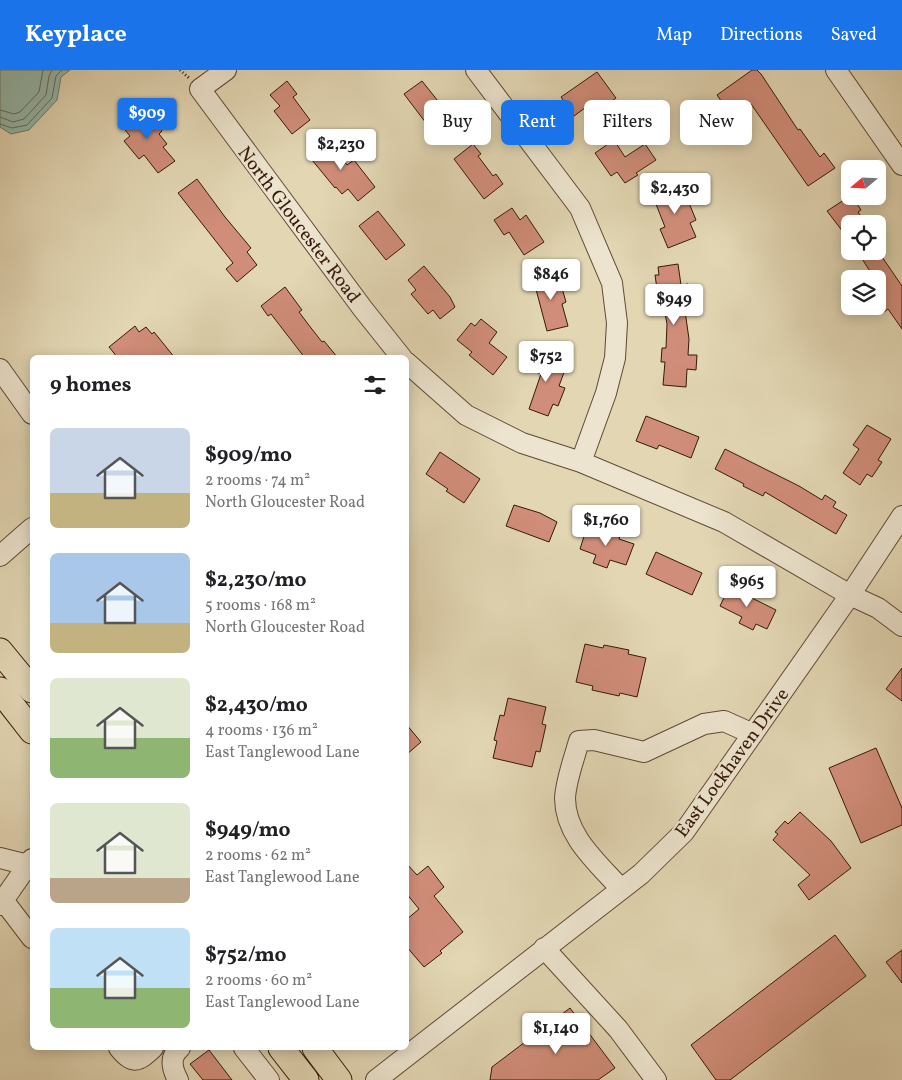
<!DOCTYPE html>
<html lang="en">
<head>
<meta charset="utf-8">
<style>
	body { margin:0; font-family:Vollkorn,serif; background:#f2f2f2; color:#202124; height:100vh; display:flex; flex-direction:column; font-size:19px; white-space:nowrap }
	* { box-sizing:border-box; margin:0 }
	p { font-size:16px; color:#757577 }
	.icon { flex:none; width:28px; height:28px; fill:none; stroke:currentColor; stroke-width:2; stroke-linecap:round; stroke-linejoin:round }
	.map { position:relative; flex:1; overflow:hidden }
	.details { position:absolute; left:30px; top:285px; width:379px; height:695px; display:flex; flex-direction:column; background:#fff; border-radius:8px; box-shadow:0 2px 12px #0003 }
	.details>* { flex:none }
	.hud { position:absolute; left:424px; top:30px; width:402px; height:45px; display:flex; gap:10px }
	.needle { width:32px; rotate:251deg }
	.buttons { position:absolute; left:841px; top:90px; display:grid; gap:10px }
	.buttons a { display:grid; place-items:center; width:45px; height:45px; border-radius:8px; background:#fff; box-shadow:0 2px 12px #0003; font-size:25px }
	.price { position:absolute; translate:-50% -42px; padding:0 11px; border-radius:5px; background:#fff; color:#222; font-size:16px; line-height:32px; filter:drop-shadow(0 1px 2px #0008) }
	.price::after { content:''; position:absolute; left:50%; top:30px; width:15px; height:11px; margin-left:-8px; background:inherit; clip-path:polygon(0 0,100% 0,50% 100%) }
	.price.active { background:#1a73e8; color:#fff }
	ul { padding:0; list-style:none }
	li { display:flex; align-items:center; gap:15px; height:125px; padding:0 20px }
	li span { display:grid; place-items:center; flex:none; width:140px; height:100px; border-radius:8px; color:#555 }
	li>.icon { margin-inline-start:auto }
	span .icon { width:60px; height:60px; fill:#fffc; stroke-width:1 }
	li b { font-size:21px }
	h2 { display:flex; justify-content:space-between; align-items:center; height:60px; padding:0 20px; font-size:21px }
	.tag { padding:0 18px; border-radius:8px; background:#fff; box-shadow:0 2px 12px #0003; font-size:18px; line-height:45px }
	.tag.active { background:#1a73e8; color:#fff }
	header { display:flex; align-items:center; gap:30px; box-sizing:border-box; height:70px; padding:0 25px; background:#1a73e8; color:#fff }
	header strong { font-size:24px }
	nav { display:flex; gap:28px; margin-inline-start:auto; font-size:18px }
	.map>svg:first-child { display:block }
	.water { fill:#95b9ac; stroke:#6f796b }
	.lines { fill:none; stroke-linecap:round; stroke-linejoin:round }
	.shore { stroke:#66695b; stroke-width:1 }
	.building { fill:#d08d79; stroke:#37190a }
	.minor-casing { stroke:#624834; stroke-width:22 }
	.major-casing { stroke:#37190a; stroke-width:27 }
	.path { stroke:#37190a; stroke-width:3; stroke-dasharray:1 2.5; stroke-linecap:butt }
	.minor { stroke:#ece4ce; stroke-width:20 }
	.major { stroke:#e2d6b3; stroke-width:25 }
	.labels { text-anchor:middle; stroke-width:4.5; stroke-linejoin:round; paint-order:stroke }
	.street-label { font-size:19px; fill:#37190a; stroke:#ece4ce }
</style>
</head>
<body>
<header>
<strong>Keyplace</strong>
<nav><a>Map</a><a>Directions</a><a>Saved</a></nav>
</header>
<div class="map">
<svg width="902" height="1010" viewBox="0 0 902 1010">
	<rect width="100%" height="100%" fill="#e2d6b3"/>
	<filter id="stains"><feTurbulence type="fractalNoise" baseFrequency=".004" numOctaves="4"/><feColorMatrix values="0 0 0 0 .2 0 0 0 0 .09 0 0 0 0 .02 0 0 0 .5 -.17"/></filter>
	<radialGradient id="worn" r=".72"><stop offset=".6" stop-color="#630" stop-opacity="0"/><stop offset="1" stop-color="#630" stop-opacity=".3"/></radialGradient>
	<path class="water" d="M0 0H70L61 7 57 30 29 60 11 64 0 57Z"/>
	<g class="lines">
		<path class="shore" d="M0 40 14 44 20 42 39 22 43 0
			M0 47 13 52 24 49 46 25 49 6 52 0
			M0 54 12 58 27 55 52 28 56 6 62 0"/>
	</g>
	<path class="building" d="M752 0H757L761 4 798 60 800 59 820 87 824 83 835 98 808 116 751 34 743 40 736 31 726 38 717 25Z
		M597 2 616 28 609 33 615 41 600 51 589 35 574 46 561 27Z
		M287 11 297 24 293 27 310 50 292 64 274 41 280 36 270 25Z
		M422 11 442 36 438 39 440 42 426 53 404 24Z
		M144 37 162 61 159 64 167 74 163 77 175 91 158 103 144 85 139 89 124 71 130 66 121 55Z
		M326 68 347 95 354 90 375 117 358 131 348 119 342 124 336 117 335 118 312 90 314 89 308 82Z
		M614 70 625 87 645 74 656 90 636 103 638 105 625 113 617 102 611 106 595 83Z
		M473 74 481 84 478 86 493 106 496 104 503 114 484 129 454 89Z
		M197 109 225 147 251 178 247 182 257 195 237 212 226 199 233 193 178 123Z
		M674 115 675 118 682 116 696 150 690 153 696 167 668 178 660 159 665 157 652 124Z
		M850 126H852L861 140 858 142 866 154H850V171L827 141Z
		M512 138 520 150 526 145 544 172 524 185 509 162 504 165 494 150Z
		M378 141 405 175 386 190 359 156Z
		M857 181H878L902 216V259L888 239 883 243 878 235V209H875Z
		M678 194 681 215 688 214 690 226 683 227 689 269 688 285H697L696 300 687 299 686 317 663 315 665 292H661L662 278H666L667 254 663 233 659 234 658 230 652 231 651 220 657 219 655 205H659L658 197Z
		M424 196 450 227 455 237 440 249 433 240 428 244 411 224 416 220 408 210Z
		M554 202 556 212 560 211 566 232 562 234 568 256 547 261 533 208Z
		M285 217 302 240 299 242 308 254 322 272 324 271 338 288H305L271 244 268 246 261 236Z
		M481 249 497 262 489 273 507 287 493 305 469 285 472 282 457 270 471 253 475 256Z
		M135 256 139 262 146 257 152 264 154 262 175 288H118L109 277Z
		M529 281 566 297 559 316 565 318 558 336 553 334 548 346 529 339 541 304 522 296Z
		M646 346 699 367 691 388 659 375 657 379 636 371Z
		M867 355 891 369 878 390 882 392 872 407 867 404 860 415 843 403 859 379 853 375Z
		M725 379 799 416 822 430 825 425 836 432 833 437 847 445 836 464 765 422 763 426 743 416 744 414 715 399Z
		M440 382 480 409 464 433 446 421 448 419 426 404Z
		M514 435 540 443 557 452 549 472 506 456Z
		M587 457 600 462 601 459 620 466 619 469 634 474 626 495 610 490 607 498 593 493 596 485 580 479Z
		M656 482 702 503 692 525 646 504Z
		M731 513 754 524 752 528 776 540 767 559 756 554 753 560 739 553 742 547 720 536Z
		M585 574 603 578 604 575 629 580 628 584 646 588 637 627 620 623 619 626 592 620 593 616 576 612Z
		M902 598V631L886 619Z
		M508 628 546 637 542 654 546 655 540 682 536 681 532 697 493 688 497 671 494 670 500 645 504 646Z
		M406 654 421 672 406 685Z
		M876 678 902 738V755L861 773 829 698Z
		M800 742 831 771 851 798 809 830 798 815 810 805 773 770 778 764 775 762 785 751 788 754Z
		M406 793 417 805 428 796 444 817 434 826 463 862 440 881 442 883 424 897 406 876V850L419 839 406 823Z
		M835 865 866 906 730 1010H716L691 975Z
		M902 880V913L886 892Z
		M570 938 615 998 598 1010H490L492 997Z
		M209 980 232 1010H203L190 994Z"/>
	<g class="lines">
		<defs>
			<path id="minor" d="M226 0 200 19 363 239 402 288
				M476 0 580 138 612 213 617 253 615 288 606 323 581 392
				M836 0 902 95
				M406 292 466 345 522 373 581 392 724 452 850 525 878 538 902 556
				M0 299 32 344
				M0 486 32 458
				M0 788 28 795
				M621 819C598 793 565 766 565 728 566 710 574 689 579 671L594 670 644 682 704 654 724 651 753 664
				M3 830 32 868
				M0 835 32 789
				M544 878 618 959 656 1010
				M119 978C133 995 138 992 153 978
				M244 978 269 1010
				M178 1010C172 999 169 987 180 978
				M376 1010 641 804 684 762 850 525 902 446"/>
			<path id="major" d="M0 581 32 620
				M0 620 32 661
				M281 978 306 1010
				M315 978 339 1010"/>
		</defs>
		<use href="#minor" class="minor-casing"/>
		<use href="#major" class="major-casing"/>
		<path class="path" d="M180 0 189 8"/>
		<use href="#minor" class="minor"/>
		<use href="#major" class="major"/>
	</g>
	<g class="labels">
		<g class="street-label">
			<text transform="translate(300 154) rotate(53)" y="7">North Gloucester Road</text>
			<text transform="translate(731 692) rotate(-54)" y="7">East Lockhaven Drive</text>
		</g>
	</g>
	<rect width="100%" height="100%" filter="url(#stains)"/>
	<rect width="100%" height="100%" fill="url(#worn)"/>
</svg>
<div class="buttons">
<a><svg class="needle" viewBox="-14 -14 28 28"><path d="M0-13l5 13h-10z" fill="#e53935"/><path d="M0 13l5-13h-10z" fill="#757577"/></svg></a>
<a><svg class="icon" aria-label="locate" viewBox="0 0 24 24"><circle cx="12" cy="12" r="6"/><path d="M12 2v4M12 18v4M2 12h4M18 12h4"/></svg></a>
<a><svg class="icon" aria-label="layers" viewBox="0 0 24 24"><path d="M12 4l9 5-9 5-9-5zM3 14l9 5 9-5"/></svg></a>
</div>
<b class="price active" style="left:147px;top:70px">$909</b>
<b class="price" style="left:341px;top:101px">$2,230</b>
<b class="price" style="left:675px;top:145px">$2,430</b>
<b class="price" style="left:551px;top:231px">$846</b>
<b class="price" style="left:674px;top:256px">$949</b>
<b class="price" style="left:546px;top:313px">$752</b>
<b class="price" style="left:606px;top:477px">$1,760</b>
<b class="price" style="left:747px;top:538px">$965</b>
<b class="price" style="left:556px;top:985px">$1,140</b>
<div class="hud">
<a class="tag">Buy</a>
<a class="tag active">Rent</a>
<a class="tag">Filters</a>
<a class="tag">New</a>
</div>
<section class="details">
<h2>9 homes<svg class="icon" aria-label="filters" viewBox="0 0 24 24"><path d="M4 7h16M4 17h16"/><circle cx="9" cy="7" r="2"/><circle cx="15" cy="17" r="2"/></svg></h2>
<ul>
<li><span style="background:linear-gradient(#c9d6e8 65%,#c2b280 0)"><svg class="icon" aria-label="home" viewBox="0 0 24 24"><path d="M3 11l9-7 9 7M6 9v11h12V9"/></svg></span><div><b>$909/mo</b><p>2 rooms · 74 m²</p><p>North Gloucester Road</p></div></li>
<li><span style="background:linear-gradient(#a9c7e8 70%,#c2b280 0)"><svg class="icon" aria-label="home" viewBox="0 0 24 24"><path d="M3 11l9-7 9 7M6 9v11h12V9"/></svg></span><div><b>$2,230/mo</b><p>5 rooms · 168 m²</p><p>North Gloucester Road</p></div></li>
<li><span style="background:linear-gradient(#dfe7d0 60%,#8fb573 0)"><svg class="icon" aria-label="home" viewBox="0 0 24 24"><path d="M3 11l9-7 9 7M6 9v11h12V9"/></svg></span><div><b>$2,430/mo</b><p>4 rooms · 136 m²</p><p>East Tanglewood Lane</p></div></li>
<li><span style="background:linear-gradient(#dfe7d0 75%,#b9a48a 0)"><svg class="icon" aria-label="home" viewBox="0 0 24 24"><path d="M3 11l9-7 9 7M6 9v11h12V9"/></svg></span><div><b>$949/mo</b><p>2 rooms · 62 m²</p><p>East Tanglewood Lane</p></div></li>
<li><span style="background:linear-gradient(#bfe0f5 60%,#8fb573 0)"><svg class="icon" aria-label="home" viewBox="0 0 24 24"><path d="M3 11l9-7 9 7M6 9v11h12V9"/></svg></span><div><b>$752/mo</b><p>2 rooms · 60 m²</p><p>East Tanglewood Lane</p></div></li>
</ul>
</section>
</div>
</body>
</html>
